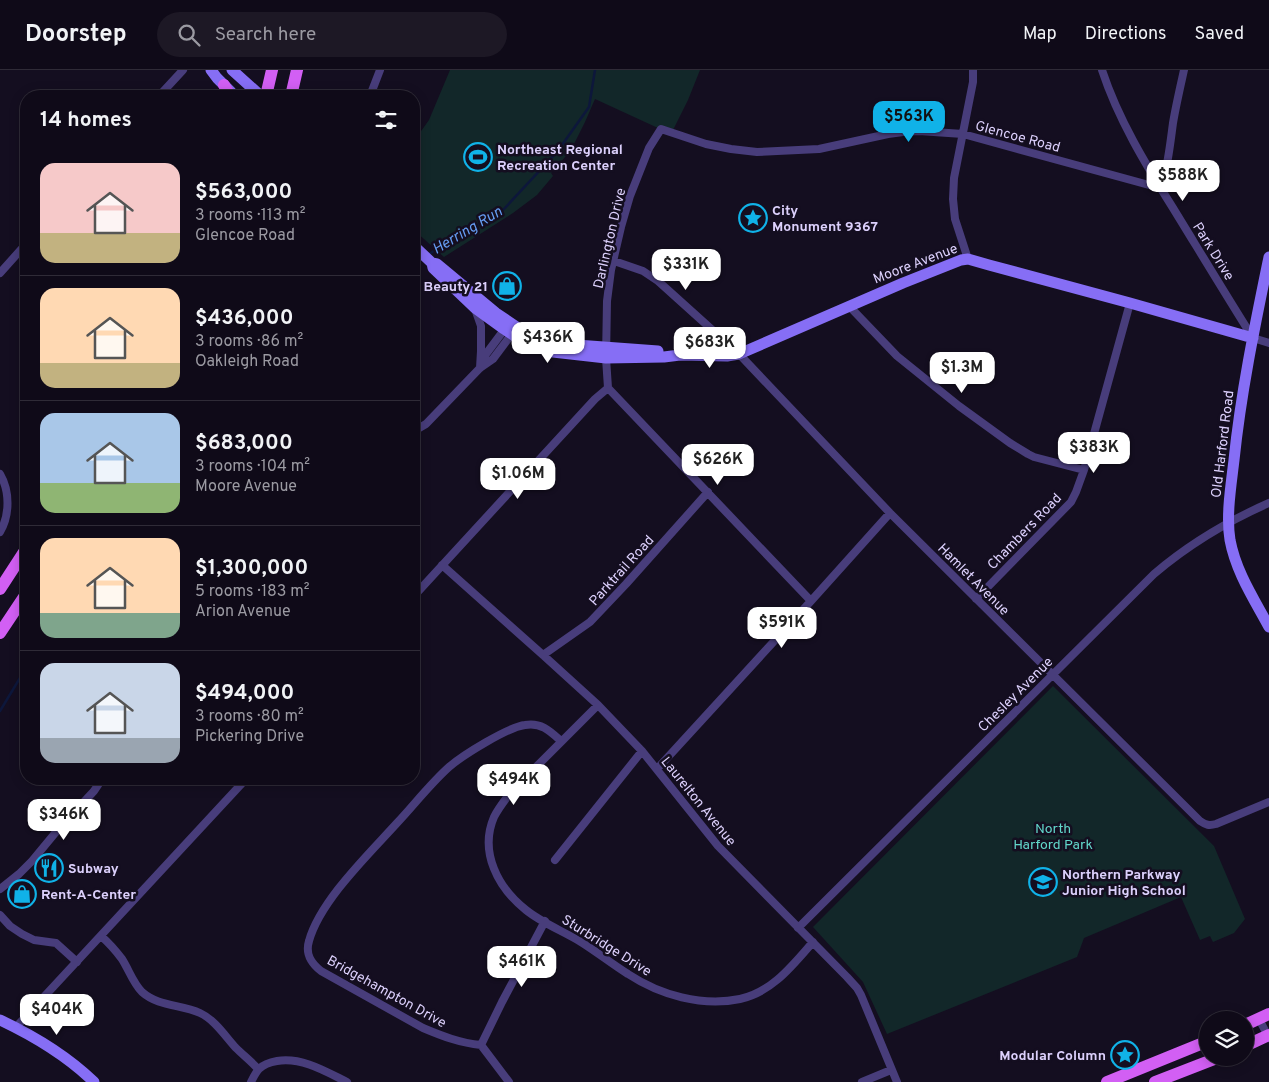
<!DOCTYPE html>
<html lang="en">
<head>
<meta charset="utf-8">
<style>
	body { margin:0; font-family:Overpass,sans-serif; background:#1d1825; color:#f1f3f6; height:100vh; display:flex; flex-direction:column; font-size:19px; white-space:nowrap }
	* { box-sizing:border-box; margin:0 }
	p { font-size:16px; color:#9b9aa2 }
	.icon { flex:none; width:28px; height:28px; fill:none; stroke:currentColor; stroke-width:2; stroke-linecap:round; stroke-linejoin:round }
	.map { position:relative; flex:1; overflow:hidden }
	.panel { position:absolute; left:20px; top:20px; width:400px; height:695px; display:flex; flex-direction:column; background:#0f0a18; border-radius:20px; box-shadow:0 2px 12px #0003,0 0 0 1px #2f2b37 }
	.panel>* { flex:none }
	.buttons { position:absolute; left:1199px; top:941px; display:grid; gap:10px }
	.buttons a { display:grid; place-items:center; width:55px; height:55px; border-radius:50%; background:#0f0a18; box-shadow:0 2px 12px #0003,0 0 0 1px #2f2b37; font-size:25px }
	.price { position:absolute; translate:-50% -42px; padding:0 11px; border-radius:10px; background:#fff; color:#222; font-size:16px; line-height:32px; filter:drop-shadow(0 1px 2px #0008) }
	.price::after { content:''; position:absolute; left:50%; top:30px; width:15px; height:11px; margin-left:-8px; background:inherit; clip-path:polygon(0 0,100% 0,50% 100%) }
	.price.on { background:#10b2e8; color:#111 }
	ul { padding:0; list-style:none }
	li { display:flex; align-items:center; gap:15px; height:125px; padding:0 20px }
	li+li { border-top:1px solid #2f2b37 }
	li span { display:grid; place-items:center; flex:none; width:140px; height:100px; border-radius:15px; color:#555 }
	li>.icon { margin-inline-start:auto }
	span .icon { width:60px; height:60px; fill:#fffc; stroke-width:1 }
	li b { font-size:21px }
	h2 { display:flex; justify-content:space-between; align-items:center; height:60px; padding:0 20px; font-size:21px }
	header { display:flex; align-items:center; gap:30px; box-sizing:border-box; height:70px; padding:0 25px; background:#0f0a18; border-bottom:1px solid #2f2b37 }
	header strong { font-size:24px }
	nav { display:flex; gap:28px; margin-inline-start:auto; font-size:18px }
	.search { width:350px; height:45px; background:#1d1825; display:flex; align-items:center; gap:12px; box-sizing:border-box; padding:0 18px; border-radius:28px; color:#9b9aa2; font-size:19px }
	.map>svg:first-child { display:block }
	.park { fill:#122729 }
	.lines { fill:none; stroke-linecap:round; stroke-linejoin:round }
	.stream { stroke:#0d173b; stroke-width:2.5 }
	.street { stroke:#483d7b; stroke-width:8 }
	.secondary { stroke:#866ef5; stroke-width:11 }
	.primary { stroke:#d25ff4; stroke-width:12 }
	.labels { text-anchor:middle; stroke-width:5; stroke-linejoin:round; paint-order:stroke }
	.street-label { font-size:14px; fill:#dcd0fc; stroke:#140e20 }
	.poi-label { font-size:14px; font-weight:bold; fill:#dcd0fc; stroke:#140e20; text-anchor:start }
	.park-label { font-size:14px; fill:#62d6ca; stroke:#140e20 }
	.water-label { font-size:15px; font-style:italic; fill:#669df4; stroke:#140e20 }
</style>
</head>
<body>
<header>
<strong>Doorstep</strong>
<div class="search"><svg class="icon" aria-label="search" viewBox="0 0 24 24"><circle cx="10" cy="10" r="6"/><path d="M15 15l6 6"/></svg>Search here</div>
<nav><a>Map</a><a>Directions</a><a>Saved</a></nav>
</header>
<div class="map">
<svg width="1269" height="1012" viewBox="0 0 1269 1012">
	<rect width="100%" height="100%" fill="#140e20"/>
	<path class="park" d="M450 0H700L688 30 671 64 595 29 585 52 568 86H566L551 103 553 106 537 125 513 143 444 187 414 160V71L429 50Z
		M1053 616 1214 776 1245 849 1234 863 1213 872 1210 866 1200 870 1181 827 1084 868 1077 887 887 964 863 912 813 857Z"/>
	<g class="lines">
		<path class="stream" d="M429 184 504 139 557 82 589 37 595 0
			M414 192 422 188
			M0 641 26 598"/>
		<path class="street" d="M1102 0C1118 49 1146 95 1173 138 1200 182 1226 225 1253 268L1269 273
			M159 26 183 0
			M370 26 380 0
			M968 189 955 149 953 129 954 108 973 12V0
			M614 191 643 201 658 211 739 284 890 443 1200 751C1206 755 1209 756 1216 754L1269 732
			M0 203 26 174
			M849 236 897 286 959 336 1010 373 1028 384 1034 387 1084 400
			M475 239 481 256V281L480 298
			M482 292 486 284 507 256
			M608 318 606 288 607 231 611 200 621 157 630 126 649 78 661 59 706 74 731 79 757 82 819 79 888 64 903 62 919 61 963 64 1160 118C1168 97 1170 75 1173 53 1176 35 1180 18 1184 0
			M608 318 811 531
			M414 361 426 354 480 298 493 289 514 261
			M0 404C10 421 10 445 0 462
			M442 495 543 585 598 635 642 681 718 776 847 907 857 918 861 925 897 1012
			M414 526 595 329 608 318
			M976 529 1071 432 1076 422 1084 400 1130 233
			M543 585 590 552 626 514 708 422
			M598 635 511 722C505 730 499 737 494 747 479 782 498 818 526 840 542 853 563 861 581 872 597 882 612 894 628 904 660 925 702 937 740 929 772 922 792 896 813 872
			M657 699 811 531 890 443
			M555 790 642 681
			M0 819 19 804 32 791 56 762 94 721 102 709
			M0 845 10 856 22 864 34 870 56 873 77 892
			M798 858 1154 504C1188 475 1228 451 1269 433
			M101 866C109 873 116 881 122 889 129 900 133 913 142 922 159 937 181 934 200 943 215 950 225 966 236 978 243 985 251 991 258 999
			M1259 949 1269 968
			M16 957 246 709
			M481 975 502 932 545 851
			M251 1012C253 1008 256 1002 259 999 264 994 271 992 277 991 302 987 325 1001 347 1012
			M509 1012 481 975C460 973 442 966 423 958L321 901C311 893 305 884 309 871 320 831 368 785 397 753 414 735 430 714 449 697 463 685 508 657 525 655 541 652 550 661 561 671
			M862 1012 891 1000"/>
		<path class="secondary" d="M211 0 217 8 231 22
			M232 0 261 26
			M414 176 432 193 437 194 496 243 524 262 546 270 563 274 658 281
			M1269 187C1255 255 1241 322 1234 390 1231 416 1226 445 1230 470 1236 502 1254 529 1269 557
			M432 193 433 198 475 238 504 259 522 271 553 282 606 288 664 287 680 285 727 286 739 284 903 213 961 190 968 189 989 195 1130 233 1253 268
			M0 950C34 966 67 986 94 1012"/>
		<path class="primary" d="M224 15 230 26
			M266 26 272 0
			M291 26 297 0
			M0 519 26 479
			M0 563 26 524
			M1245 955 1269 944
			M1245 976 1269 965
			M1107 1012 1208 971
			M1155 1012 1217 988"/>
	</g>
	<defs>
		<symbol id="stadium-ring" viewBox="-11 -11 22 22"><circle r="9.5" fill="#140e20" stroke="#10b2e8" stroke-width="1.5"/><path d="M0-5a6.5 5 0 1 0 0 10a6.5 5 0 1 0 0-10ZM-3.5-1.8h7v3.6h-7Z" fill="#10b2e8"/></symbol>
		<symbol id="sight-ring" viewBox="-11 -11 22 22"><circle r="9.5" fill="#140e20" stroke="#10b2e8" stroke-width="1.5"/><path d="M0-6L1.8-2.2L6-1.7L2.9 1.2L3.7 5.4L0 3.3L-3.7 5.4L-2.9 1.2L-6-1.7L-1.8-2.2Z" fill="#10b2e8"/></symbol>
		<symbol id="shop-ring" viewBox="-11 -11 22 22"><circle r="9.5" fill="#140e20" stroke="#10b2e8" stroke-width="1.5"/><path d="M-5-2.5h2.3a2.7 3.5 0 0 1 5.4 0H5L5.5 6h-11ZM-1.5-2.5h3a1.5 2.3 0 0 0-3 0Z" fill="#10b2e8"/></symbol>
		<symbol id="restaurant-ring" viewBox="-11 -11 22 22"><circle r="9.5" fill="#140e20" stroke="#10b2e8" stroke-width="1.5"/><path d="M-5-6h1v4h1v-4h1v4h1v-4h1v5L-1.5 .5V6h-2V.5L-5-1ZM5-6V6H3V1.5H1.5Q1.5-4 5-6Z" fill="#10b2e8"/></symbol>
		<symbol id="school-ring" viewBox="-11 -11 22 22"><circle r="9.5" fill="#140e20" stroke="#10b2e8" stroke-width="1.5"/><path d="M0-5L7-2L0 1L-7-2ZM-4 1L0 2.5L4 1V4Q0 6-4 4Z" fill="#10b2e8"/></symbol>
	</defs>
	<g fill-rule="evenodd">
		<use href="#stadium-ring" x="462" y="71" width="32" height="32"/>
		<use href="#sight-ring" x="737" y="132" width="32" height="32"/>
		<use href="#shop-ring" x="491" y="200" width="32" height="32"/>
		<use href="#restaurant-ring" x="33" y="782" width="32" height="32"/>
		<use href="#school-ring" x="1027" y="796" width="32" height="32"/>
		<use href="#shop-ring" x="6" y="808" width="32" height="32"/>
		<use href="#sight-ring" x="1109" y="969" width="32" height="32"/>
	</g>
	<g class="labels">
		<g class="street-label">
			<text transform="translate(1018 66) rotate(15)" y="5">Glencoe Road</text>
			<text transform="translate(609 168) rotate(-77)" y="5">Darlington Drive</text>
			<text transform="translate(1214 181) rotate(58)" y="5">Park Drive</text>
			<text transform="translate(915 193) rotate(-21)" y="5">Moore Avenue</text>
			<text transform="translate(1222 374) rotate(-83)" y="5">Old Harford Road</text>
			<text transform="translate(1024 461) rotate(-46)" y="5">Chambers Road</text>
			<text transform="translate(621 500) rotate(-48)" y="5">Parktrail Road</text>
			<text transform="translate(974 509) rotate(45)" y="5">Hamlet Avenue</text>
			<text transform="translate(1015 624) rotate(-45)" y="5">Chesley Avenue</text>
			<text transform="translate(699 731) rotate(51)" y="5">Laurelton Avenue</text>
			<text transform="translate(607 875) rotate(32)" y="5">Sturbridge Drive</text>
			<text transform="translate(387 921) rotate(29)" y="5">Bridgehampton Drive</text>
		</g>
		<g class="poi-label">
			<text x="497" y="84">Northeast Regional<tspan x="497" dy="16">Recreation Center</tspan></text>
			<text x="772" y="145">City<tspan x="772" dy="16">Monument 9367</tspan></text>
			<text x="488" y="221" text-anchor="end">Beauty 21</text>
			<text x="68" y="803">Subway</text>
			<text x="1062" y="809">Northern Parkway<tspan x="1062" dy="16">Junior High School</tspan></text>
			<text x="41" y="829">Rent-A-Center</text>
			<text x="1106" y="990" text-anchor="end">Modular Column</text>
		</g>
		<g class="park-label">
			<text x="1053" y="763">North<tspan x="1053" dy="16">Harford Park</tspan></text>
		</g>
		<g class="water-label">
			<text transform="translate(467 160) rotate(-31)" y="5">Herring Run</text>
		</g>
	</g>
</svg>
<div class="buttons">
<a><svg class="icon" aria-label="layers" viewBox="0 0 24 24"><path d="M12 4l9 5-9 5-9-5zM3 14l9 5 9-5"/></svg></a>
</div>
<b class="price on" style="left:909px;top:73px">$563K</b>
<b class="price" style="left:1183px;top:132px">$588K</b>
<b class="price" style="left:686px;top:221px">$331K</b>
<b class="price" style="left:548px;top:294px">$436K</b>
<b class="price" style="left:710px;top:299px">$683K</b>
<b class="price" style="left:962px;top:324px">$1.3M</b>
<b class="price" style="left:1094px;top:404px">$383K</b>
<b class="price" style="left:718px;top:416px">$626K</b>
<b class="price" style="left:518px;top:430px">$1.06M</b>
<b class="price" style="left:782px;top:579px">$591K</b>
<b class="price" style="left:514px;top:736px">$494K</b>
<b class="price" style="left:64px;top:771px">$346K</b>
<b class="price" style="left:522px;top:918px">$461K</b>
<b class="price" style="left:57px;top:966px">$404K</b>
<section class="panel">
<h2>14 homes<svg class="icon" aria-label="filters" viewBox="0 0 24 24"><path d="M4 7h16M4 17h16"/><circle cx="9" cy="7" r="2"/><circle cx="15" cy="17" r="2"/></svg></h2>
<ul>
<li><span style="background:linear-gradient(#f6c9c9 70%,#c2b280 0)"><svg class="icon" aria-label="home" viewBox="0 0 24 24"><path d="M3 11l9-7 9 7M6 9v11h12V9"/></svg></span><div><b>$563,000</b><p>3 rooms · 113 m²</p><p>Glencoe Road</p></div></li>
<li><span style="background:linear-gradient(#ffd9b3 75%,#c2b280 0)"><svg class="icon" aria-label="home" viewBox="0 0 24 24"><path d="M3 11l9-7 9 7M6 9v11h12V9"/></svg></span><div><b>$436,000</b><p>3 rooms · 86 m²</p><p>Oakleigh Road</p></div></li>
<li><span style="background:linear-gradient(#a9c7e8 70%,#8fb573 0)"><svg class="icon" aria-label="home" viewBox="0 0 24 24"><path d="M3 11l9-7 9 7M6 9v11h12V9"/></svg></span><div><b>$683,000</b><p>3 rooms · 104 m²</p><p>Moore Avenue</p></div></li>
<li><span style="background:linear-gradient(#ffd9b3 75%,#7fa58c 0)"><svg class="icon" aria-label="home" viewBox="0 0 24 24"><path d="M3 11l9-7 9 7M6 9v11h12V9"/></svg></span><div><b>$1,300,000</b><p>5 rooms · 183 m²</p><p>Arion Avenue</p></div></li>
<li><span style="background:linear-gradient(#c9d6e8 75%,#9aa5b1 0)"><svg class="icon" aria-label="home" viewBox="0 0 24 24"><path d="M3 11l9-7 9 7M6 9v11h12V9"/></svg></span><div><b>$494,000</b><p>3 rooms · 80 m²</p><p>Pickering Drive</p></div></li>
</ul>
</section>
</div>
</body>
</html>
